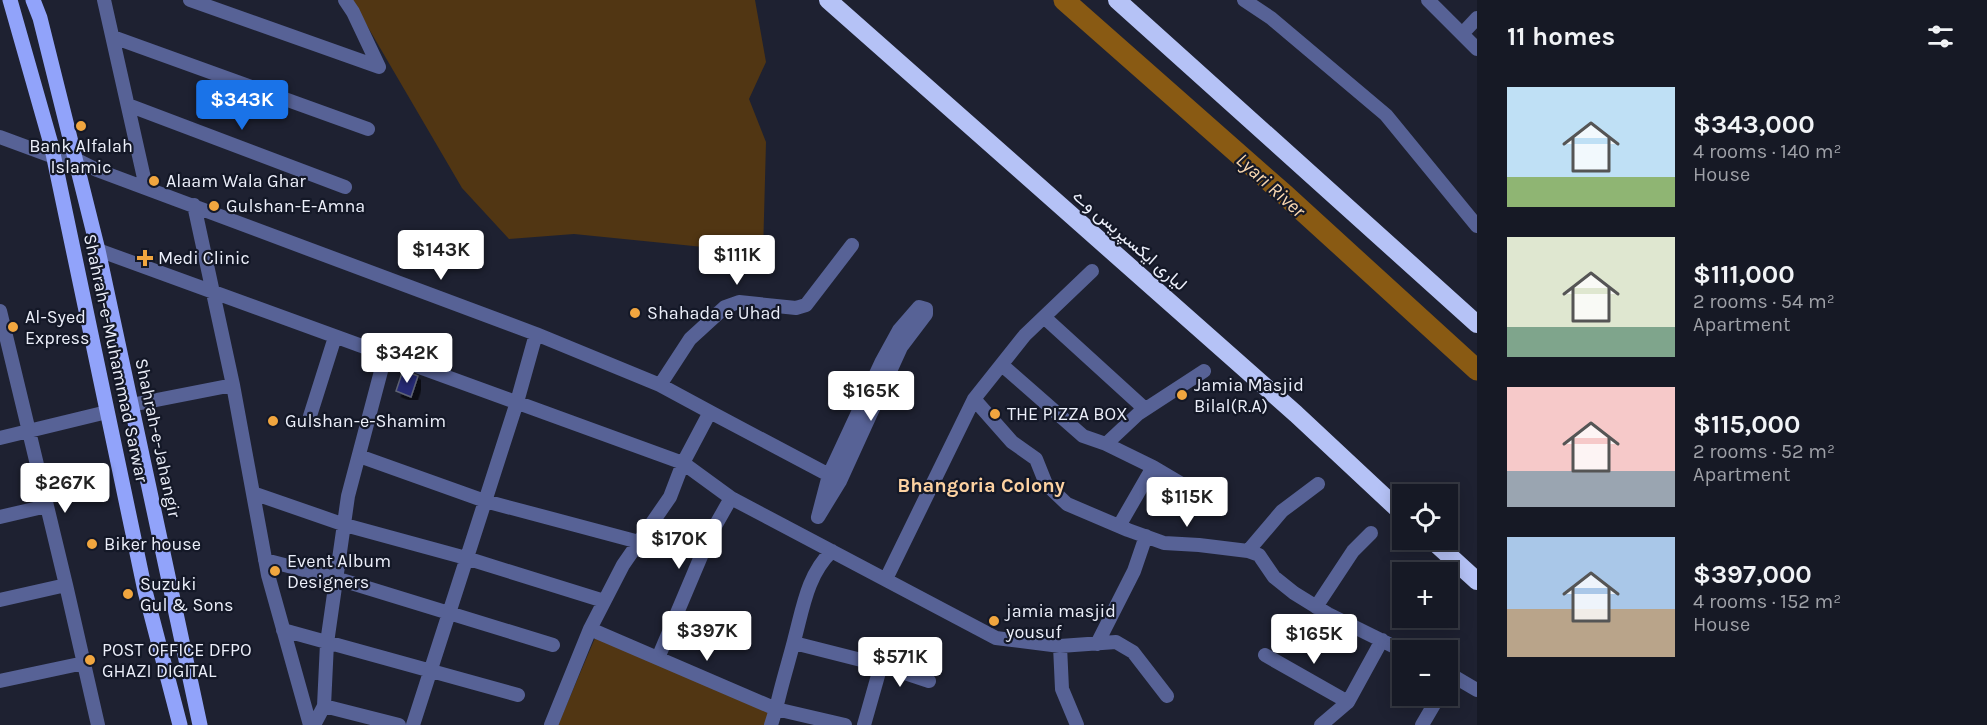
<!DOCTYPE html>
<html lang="en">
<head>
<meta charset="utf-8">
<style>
	body { margin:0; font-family:Karla,Vazirmatn,sans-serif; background:#1f222d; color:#f1f3f6; height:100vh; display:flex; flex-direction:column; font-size:22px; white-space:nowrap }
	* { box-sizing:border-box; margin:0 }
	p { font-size:20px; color:#9ea0a7 }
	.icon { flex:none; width:33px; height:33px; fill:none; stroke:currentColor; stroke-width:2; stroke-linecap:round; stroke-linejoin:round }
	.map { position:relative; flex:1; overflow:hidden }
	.panel { display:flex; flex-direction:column; background:#161925; width:510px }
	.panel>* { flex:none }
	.buttons { position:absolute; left:1392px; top:484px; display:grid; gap:12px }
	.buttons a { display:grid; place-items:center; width:66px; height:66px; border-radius:0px; background:#161925; box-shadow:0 3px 15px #0003,0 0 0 2px #353842; font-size:30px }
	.price { position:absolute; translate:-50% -51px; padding:0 14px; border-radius:6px; background:#fff; color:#222; font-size:20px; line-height:39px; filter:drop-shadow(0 2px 3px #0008) }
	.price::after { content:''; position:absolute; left:50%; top:36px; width:18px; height:14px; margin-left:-9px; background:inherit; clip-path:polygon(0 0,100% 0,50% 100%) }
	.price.on { background:#1a73e8; color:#fff }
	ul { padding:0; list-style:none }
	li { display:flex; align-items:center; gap:18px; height:150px; padding:0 30px }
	li span { display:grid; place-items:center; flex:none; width:168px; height:120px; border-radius:0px; color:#555 }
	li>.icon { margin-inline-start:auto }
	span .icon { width:72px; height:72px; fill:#fffc; stroke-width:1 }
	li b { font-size:26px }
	h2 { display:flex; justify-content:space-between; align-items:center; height:72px; padding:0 30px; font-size:26px }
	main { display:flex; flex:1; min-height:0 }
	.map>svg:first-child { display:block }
	.green { fill:#513613 }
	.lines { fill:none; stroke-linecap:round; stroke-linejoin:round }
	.river { stroke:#895a13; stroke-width:21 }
	.building { fill:#252a75; stroke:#5e6375; stroke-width:1.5; filter:url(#shadow) }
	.minor { stroke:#576296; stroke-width:14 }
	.major { stroke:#91a3fa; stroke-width:15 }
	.highway { stroke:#b5c2f6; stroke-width:18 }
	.poi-dot { fill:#f1a63f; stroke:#141827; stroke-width:2 }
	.labels { text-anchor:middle; stroke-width:4.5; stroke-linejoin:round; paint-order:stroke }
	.poi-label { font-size:18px; fill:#eceffa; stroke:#141827; text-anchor:start }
	.street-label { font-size:18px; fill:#eceffa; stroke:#141827 }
	.water-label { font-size:20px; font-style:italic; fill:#f8d7b0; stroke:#141827 }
	.neighbourhood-label { font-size:20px; font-weight:bold; fill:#fdd2a1; stroke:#141827 }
</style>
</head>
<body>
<main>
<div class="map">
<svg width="1477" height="725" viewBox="0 0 1477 725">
	<defs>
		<filter id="shadow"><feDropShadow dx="5.5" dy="5.5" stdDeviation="0" flood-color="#0009"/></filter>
	</defs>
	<rect width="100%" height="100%" fill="#1e2131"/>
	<path class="green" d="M352 0H755L766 62 749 99 766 142 763 253 574 234 509 239 462 188Z
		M595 638 773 713 769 725H558Z"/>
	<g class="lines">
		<path class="river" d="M1064 0 1284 194 1477 370"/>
	</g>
	<path class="building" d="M403 370 418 376 411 397 396 391Z"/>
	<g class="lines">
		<path class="minor" d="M104 0 146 187
			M190 0 379 67
			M345 0 353 12 379 67
			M1244 0 1271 18 1386 115 1477 226
			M1428 0 1477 49
			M1462 34 1477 18
			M113 37 368 129
			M128 105 345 187
			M0 137 54 157 75 159 97 170 536 334 660 385 710 412 683 463 670 497 623 565 590 629 551 725
			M194 205 233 385 268 575 310 725
			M98 250 683 463 731 498 996 638 1060 646 1116 642 1133 652 1167 696
			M919 307 926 309V314L901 347 840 481 818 517 829 475 882 361 899 330Z
			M0 311 66 585 98 725
			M1044 317 1145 409
			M1002 365 1083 436 1106 444 1153 467 1202 496
			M660 385 690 339 725 307 739 302 796 308 806 305 852 245
			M974 399 1012 442 1036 459 1046 484 1067 504 1128 530 1164 543 1199 545 1248 551 1259 555 1274 577 1294 593 1328 614 1403 651
			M131 405 233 385
			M710 412 829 475
			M310 416 335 337
			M0 438 107 412
			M1106 444 1138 414 1204 371
			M359 456 485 501 639 542
			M253 493 345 525 466 558 604 601
			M0 517 47 506
			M1119 526 1153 467
			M832 551C807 575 803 608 794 641 788 664 781 686 776 709L845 725
			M1248 551 1282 511 1318 484
			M265 560 335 578 553 645
			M886 579 974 399 1025 335 1092 271
			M0 600 66 585
			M1316 607 1353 551 1371 533
			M590 629 776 709 771 725
			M283 630 518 695
			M794 643 881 665 929 681
			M1097 644 1134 571 1146 536
			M1060 646 1062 689 1077 725
			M1265 655 1348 702
			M658 658 710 535 731 498
			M1448 673 1477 690
			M0 681 84 663
			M324 706 399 725
			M314 725 324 706 327 643 348 496 385 356
			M413 725 517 402 536 334
			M864 725 881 665
			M1321 725 1348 702 1382 640
			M1422 725 1439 696"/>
		<path class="major" d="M10 0 51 144 145 591 180 725
			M33 0 40 18 98 250 200 725"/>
		<path class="highway" d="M828 0 1296 414 1402 513
			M1117 0 1477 324
			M1432 540 1477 581"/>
	</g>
	<g class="poi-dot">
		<circle cx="81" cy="126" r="6"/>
		<circle cx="154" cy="181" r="6"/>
		<circle cx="214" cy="206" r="6"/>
		<path d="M142 249h6v6h6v6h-6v6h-6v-6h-6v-6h6z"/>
		<circle cx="635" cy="313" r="6"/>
		<circle cx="13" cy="327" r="6"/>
		<circle cx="1182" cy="395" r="6"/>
		<circle cx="995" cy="414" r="6"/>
		<circle cx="273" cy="421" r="6"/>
		<circle cx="92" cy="544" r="6"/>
		<circle cx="275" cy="571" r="6"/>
		<circle cx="128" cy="594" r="6"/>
		<circle cx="994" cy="621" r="6"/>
		<circle cx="90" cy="660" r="6"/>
	</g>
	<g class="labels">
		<g class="poi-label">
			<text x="81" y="152" text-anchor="middle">Bank Alfalah<tspan x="81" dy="21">Islamic</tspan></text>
			<text x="166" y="187">Alaam Wala Ghar</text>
			<text x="226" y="212">Gulshan-E-Amna</text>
			<text x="158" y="264">Medi Clinic</text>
			<text x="647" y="319">Shahada e Uhad</text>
			<text x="25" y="323">Al-Syed<tspan x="25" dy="21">Express</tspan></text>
			<text x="1194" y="391">Jamia Masjid<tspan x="1194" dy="21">Bilal(R.A)</tspan></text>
			<text x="1007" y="420">THE PIZZA BOX</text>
			<text x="285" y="427">Gulshan-e-Shamim</text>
			<text x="104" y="550">Biker house</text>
			<text x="287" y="567">Event Album<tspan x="287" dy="21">Designers</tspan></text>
			<text x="140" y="590">Suzuki<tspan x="140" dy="21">Gul &amp; Sons</tspan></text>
			<text x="1006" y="617">jamia masjid<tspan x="1006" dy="21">yousuf</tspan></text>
			<text x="102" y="656">POST OFFICE DFPO<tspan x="102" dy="21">GHAZI DIGITAL</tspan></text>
		</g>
		<g class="street-label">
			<text transform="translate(1130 240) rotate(41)" y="6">لیاری ایکسپریس وے</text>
			<text transform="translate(116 358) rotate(78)" y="6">Shahrah-e-Muhammad Sarwar</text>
			<text transform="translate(158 438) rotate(78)" y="6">Shahrah-e-Jahangir</text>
		</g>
		<g class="water-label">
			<text transform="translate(1271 185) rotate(42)" y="7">Lyari River</text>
		</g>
		<g class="neighbourhood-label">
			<text x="981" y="492">Bhangoria Colony</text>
		</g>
	</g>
</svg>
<div class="buttons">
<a><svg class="icon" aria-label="locate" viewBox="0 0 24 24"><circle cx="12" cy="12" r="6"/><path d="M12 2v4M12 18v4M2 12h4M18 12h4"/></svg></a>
<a>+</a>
<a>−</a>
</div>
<b class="price on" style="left:242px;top:131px">$343K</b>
<b class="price" style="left:441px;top:281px">$143K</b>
<b class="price" style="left:737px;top:286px">$111K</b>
<b class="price" style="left:407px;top:384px">$342K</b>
<b class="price" style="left:871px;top:422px">$165K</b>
<b class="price" style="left:65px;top:514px">$267K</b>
<b class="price" style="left:1187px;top:528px">$115K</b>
<b class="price" style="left:679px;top:570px">$170K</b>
<b class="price" style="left:707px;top:662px">$397K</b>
<b class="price" style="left:1314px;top:665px">$165K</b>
<b class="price" style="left:900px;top:688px">$571K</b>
</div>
<section class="panel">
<h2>11 homes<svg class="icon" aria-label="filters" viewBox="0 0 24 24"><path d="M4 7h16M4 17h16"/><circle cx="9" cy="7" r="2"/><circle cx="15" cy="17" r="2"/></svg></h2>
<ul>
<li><span style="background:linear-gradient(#bfe0f5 75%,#8fb573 0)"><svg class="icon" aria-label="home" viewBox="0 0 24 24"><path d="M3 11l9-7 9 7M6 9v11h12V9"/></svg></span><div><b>$343,000</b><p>4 rooms · 140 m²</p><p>House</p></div></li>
<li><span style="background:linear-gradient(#dfe7d0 75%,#7fa58c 0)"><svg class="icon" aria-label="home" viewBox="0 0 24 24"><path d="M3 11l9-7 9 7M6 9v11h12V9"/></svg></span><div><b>$111,000</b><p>2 rooms · 54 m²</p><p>Apartment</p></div></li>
<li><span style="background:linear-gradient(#f6c9c9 70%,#9aa5b1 0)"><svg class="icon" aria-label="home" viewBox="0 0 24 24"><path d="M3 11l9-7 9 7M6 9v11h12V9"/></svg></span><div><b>$115,000</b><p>2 rooms · 52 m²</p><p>Apartment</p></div></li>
<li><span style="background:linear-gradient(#a9c7e8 60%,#b9a48a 0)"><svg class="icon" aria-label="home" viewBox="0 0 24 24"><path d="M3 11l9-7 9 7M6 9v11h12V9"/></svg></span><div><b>$397,000</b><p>4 rooms · 152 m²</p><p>House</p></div></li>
</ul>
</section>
</main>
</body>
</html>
